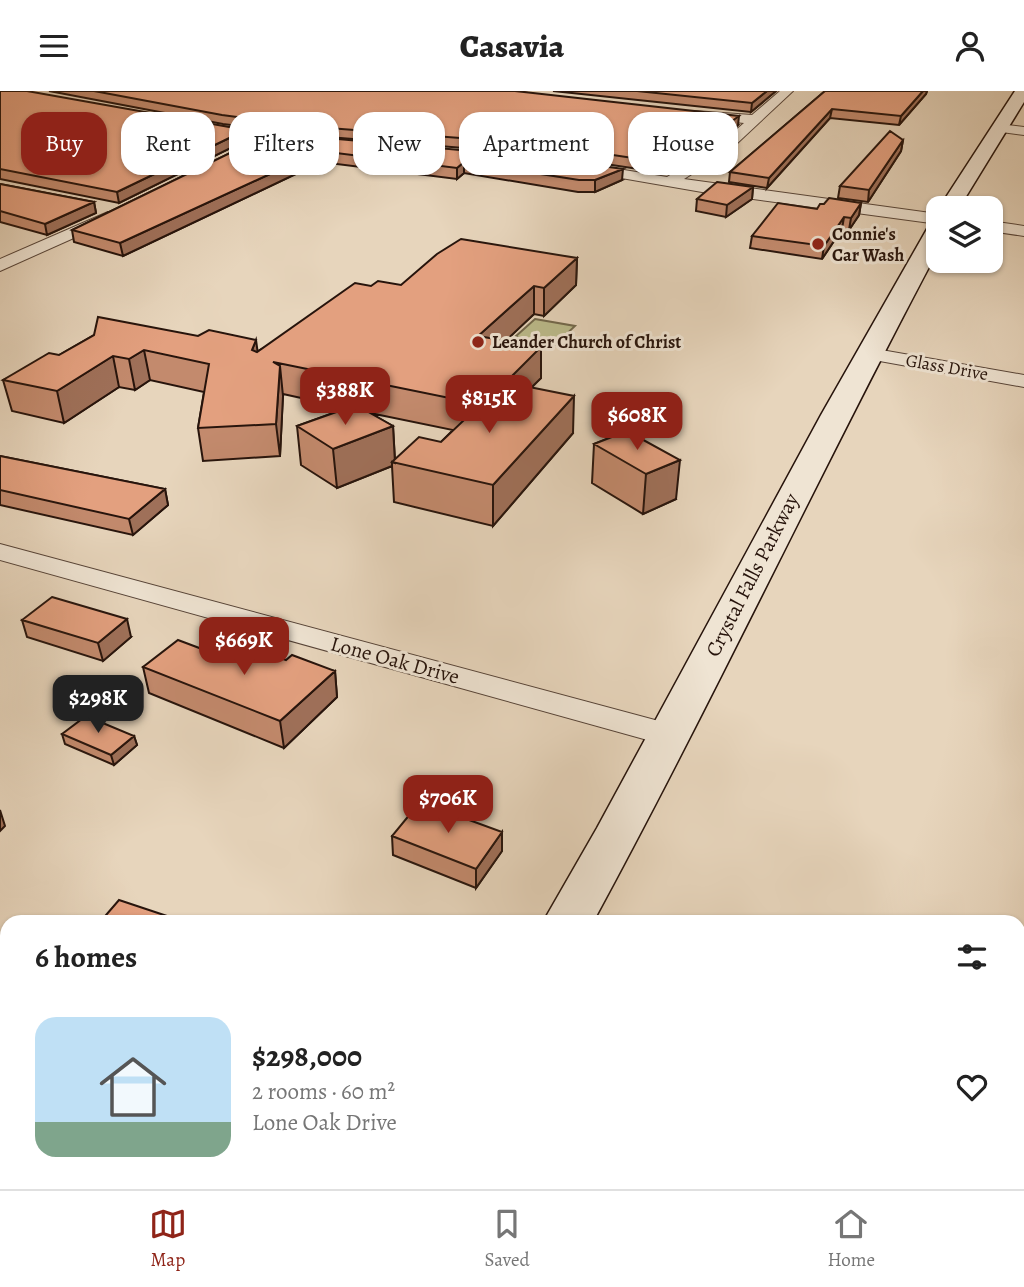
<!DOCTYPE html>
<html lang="en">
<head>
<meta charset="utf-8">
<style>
	body { margin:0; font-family:Alegreya,serif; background:#f6f6f6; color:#222; height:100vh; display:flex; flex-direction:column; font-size:26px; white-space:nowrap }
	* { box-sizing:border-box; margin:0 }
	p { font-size:23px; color:#767676 }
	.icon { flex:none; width:38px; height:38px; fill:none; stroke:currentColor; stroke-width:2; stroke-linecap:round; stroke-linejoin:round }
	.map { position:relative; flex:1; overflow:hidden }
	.drawer { position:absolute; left:0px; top:824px; width:1026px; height:275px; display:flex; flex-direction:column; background:#fff; border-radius:21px 21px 0 0; box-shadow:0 2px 5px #0004 }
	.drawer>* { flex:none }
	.guide { position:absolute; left:21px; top:21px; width:984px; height:63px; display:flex; gap:14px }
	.tools { position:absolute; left:926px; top:105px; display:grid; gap:14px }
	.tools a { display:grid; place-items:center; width:77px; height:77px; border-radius:14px; background:#fff; box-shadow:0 2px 5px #0004; font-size:35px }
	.price { position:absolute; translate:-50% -60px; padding:0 16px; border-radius:14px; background:#8f2418; color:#fff; font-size:23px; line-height:46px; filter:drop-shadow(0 2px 4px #0008) }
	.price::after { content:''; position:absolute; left:50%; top:42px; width:21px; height:16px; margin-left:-10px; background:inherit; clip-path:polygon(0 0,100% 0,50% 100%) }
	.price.on { background:#222; color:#fff }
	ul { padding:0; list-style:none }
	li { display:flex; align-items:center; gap:21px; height:175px; padding:0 35px }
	li span { display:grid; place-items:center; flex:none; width:196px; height:140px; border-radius:21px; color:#555 }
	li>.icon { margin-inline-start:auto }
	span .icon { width:84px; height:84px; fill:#fffc; stroke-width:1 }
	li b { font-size:30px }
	h2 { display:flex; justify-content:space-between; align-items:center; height:84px; padding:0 35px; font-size:30px }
	.pill { padding:0 24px; border-radius:21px; background:#fff; box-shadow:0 2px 5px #0004; font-size:24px; line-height:63px }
	.pill.on { background:#8f2418; color:#fff }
	header { display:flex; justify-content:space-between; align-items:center; height:91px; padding:0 35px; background:#fff; font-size:32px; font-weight:800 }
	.menu { display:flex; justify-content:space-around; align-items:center; height:98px; border-top:2px solid #e0e0e0; background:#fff; font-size:19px; color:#767676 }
	.menu a { display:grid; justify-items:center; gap:4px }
	.menu .on { color:#8f2418 }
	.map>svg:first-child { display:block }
	.green { fill:#bcbc8c; stroke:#72684c; stroke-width:2 }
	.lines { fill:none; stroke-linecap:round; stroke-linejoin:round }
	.street-casing { stroke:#574438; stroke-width:2 }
	.secondary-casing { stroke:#27140c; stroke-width:3 }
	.street { fill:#efe4d3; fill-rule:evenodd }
	.secondary { fill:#efe4d3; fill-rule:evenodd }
	.wall { fill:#c38a6d; stroke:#27140c; stroke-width:2; fill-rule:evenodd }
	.shaded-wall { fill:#9f7059; stroke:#27140c; stroke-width:2 }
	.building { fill:#e3a07f; stroke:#27140c; stroke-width:2 }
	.poi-dot { fill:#8f2418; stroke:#efe4d3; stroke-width:2.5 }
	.labels { text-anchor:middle; stroke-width:6; stroke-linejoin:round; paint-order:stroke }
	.far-poi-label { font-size:18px; font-weight:bold; fill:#27140c; stroke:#efe4d3; text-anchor:start }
	.far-street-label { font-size:18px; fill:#27140c; stroke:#efe4d3 }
	.street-label { font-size:21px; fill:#27140c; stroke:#efe4d3 }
</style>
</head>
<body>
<header><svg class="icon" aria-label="menu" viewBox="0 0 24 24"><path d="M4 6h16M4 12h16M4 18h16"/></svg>Casavia<svg class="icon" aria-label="person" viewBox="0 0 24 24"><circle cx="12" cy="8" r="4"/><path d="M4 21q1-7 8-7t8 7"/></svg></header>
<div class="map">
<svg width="1024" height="1098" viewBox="0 0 1024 1098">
	<rect width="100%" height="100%" fill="#e7d5bc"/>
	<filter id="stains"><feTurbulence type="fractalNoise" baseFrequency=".00286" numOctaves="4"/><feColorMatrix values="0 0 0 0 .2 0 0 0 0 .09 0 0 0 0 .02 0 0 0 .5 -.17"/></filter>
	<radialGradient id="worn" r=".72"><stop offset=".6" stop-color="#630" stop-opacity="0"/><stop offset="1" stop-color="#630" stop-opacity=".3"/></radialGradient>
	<path class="green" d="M535 228 575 235 555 254 515 246Z"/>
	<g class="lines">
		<defs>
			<path id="street" d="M780 0H793L731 58 684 88 938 123V133L702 101 581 80 574 76 581 72 667 86 721 52 744 32 699 27 694 26V20L752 24Z
				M206 33 302 46 309 50 302 54 201 40 199 37Z
				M999 33 1024 36V44L994 40V34Z
				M108 121 114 123 116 126 114 129 0 180V168Z
				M990 130 1024 135V145L990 140Z
				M870 257 1024 284V296L863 267 860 263 863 259Z
				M0 453 681 636 685 644 681 652 669 655 0 469Z"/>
			<path id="secondary" d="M1015 0H1024V11L959 117H939Z
				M938 131V159C820 381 713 610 593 831H543L597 737 821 324 927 138 930 133Z
				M398 1092H459L457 1098H396Z"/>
		</defs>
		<use href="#street" class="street-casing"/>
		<use href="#secondary" class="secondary-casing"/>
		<use href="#street" class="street"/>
		<use href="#secondary" class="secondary"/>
	</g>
	<path class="wall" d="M0 0 247 49 119 112 0 88Z
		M49 0H515L738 34 727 43 645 79 539 63 316 45 223 33Z
		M553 0H776L751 21Z
		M825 0H927L926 3 899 34 830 27 767 97 729 91 730 81Z
		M271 42 622 89 595 101H578L464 82 457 88 321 71 123 165 74 151 72 139Z
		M903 49 901 60 868 111 838 107 840 95Z
		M0 93 94 111 96 122 47 144 0 131Z
		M753 96 752 108 726 126 696 120 697 108Z
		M861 112 859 124 849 139 842 138 822 168 750 157 752 145 817 118Z
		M577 167 576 194 544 225 534 223 505 250 541 256V287L531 296 573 342 493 435 394 411 392 375 337 397 301 374 297 335 347 317 283 303 280 365 203 370 198 337 204 301 150 289 135 299 119 296 64 332 12 320 3 289 59 264 94 244 258 260 371 195 401 194ZM370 322 453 339 441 351 395 369 393 335Z
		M627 340 676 408 643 423 592 392 594 353Z
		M0 365 165 398 168 414 133 444 0 414Z
		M22 529 131 546 103 570 27 546Z
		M286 569 335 580 337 606 284 657 149 602 143 576 234 570Z
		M62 643 134 645 137 654 114 674 65 653Z
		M502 741V760L476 797 393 764 392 745Z
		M895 1092H1018L1024 1098H909Z"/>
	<path class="shaded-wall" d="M767 0H776L751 21 752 12Z
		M923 0H927L926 3 899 34 901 25Z
		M832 18 830 27 767 97 769 87Z
		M739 25 738 34 727 43 645 79 646 69Z
		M246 39 247 49 119 112 117 101Z
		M903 49 901 60 868 111 869 99Z
		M320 60 321 71 123 165 120 152Z
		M464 71V82L457 88V77Z
		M623 78 622 89 595 101V89Z
		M753 96 752 108 726 126 727 114Z
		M94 111 96 122 47 144 45 133Z
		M861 112 859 124 849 139 851 127Z
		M844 126 842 138 822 168 824 155Z
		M577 167 576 194 544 225V197Z
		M534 195V223L479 275 478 245Z
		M256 249 260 278 252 259Z
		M541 256V287L496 332 470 343 469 311Z
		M144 259 150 289 135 299 129 268Z
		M113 265 119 296 64 332 57 300Z
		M280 275 283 305 280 365 276 333Z
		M574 305 573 342 493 435V394Z
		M393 335 395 372 392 371V375L337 397 333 358Z
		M680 369 676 408 643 423 646 383Z
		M165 398 168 414 133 444 129 428Z
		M127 528 131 546 103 570 98 552Z
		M335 580 337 606 284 657 280 630Z
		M134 645 137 654 114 674 111 664Z
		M0 719 5 735 0 740Z
		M502 741V760L476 797V778Z"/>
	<path class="building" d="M0 0H27L246 39 117 101 0 78Z
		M94 0H515L739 25 728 33 646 69 540 53 315 36 222 24Z
		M637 0H767L752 12Z
		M825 0H923L901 25 832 18 769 87 730 81Z
		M890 40 903 49 869 99 840 95Z
		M271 42 539 66 623 78 595 89H579L464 71 457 77 320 60 120 152 72 139Z
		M717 91 753 96 727 114 697 108Z
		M0 93 94 111 45 133 0 120Z
		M829 107 861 112 851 127 844 126 824 155 752 145 778 112 817 118 820 113H824Z
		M461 148 577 167 544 197 534 195 478 245 541 256 506 291H504L492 302 469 311 273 271 280 275 276 333 198 337 209 273 144 259 129 268 113 265 57 300 3 289 49 262 59 264 94 244 98 226 198 245 209 239 256 249 252 259 257 261 355 192 371 195 378 190 401 194 437 163Z
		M504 291 574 305 493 394 392 371 419 346 441 351Z
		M356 314 393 335 333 358 297 335Z
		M627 340 680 369 646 383 594 353Z
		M0 365 165 398 129 428 0 399Z
		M52 506 127 528 98 552 22 529Z
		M178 549 234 570 251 556 286 569 292 564 335 580 280 630 143 576Z
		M86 625 134 645 111 664 62 643Z
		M420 711 502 741 476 778 392 745Z
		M119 809 185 831H100Z
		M244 828 255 831H241Z
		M1018 885 1024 887V1098H974L959 1092H1018Z"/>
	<g class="poi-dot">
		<circle cx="818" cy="153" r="7"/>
		<circle cx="478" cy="251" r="7"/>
	</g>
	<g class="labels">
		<g class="far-poi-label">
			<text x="832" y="149">Connie's<tspan x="832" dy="21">Car Wash</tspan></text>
			<text x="492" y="257">Leander Church of Christ</text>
		</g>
		<g class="far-street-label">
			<text transform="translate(947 276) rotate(10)" y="6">Glass Drive</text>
		</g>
		<g class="street-label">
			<text transform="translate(752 484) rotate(-63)" y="7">Crystal Falls Parkway</text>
			<text transform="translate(395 569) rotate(15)" y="7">Lone Oak Drive</text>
		</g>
	</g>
	<rect width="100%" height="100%" filter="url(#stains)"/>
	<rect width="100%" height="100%" fill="url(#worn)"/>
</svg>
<div class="tools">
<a><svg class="icon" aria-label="layers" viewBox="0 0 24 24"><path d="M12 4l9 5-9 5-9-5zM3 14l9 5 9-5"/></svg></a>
</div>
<b class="price" style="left:345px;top:336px">$388K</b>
<b class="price" style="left:489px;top:344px">$815K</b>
<b class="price" style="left:637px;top:361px">$608K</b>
<b class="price" style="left:244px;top:586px">$669K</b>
<b class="price on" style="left:98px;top:644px">$298K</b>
<b class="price" style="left:448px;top:744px">$706K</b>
<div class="guide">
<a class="pill on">Buy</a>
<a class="pill">Rent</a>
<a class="pill">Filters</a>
<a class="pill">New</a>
<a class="pill">Apartment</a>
<a class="pill">House</a>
</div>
<section class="drawer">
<h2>6 homes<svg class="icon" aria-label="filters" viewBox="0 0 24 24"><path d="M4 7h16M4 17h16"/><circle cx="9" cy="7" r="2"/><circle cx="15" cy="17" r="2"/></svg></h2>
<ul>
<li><span style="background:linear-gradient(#bfe0f5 75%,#7fa58c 0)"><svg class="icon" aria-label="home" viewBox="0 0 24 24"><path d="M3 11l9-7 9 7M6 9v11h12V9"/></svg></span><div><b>$298,000</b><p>2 rooms · 60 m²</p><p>Lone Oak Drive</p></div><svg class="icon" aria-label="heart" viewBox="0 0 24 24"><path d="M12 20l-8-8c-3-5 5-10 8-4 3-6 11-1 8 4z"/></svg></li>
</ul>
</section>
</div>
<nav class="menu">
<a class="on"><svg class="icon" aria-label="map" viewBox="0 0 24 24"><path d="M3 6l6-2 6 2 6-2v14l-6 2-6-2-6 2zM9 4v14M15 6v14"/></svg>Map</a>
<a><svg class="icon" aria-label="saved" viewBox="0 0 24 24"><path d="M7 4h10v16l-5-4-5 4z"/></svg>Saved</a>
<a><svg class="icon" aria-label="home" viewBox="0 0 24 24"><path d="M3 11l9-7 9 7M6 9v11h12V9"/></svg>Home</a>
</nav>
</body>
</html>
